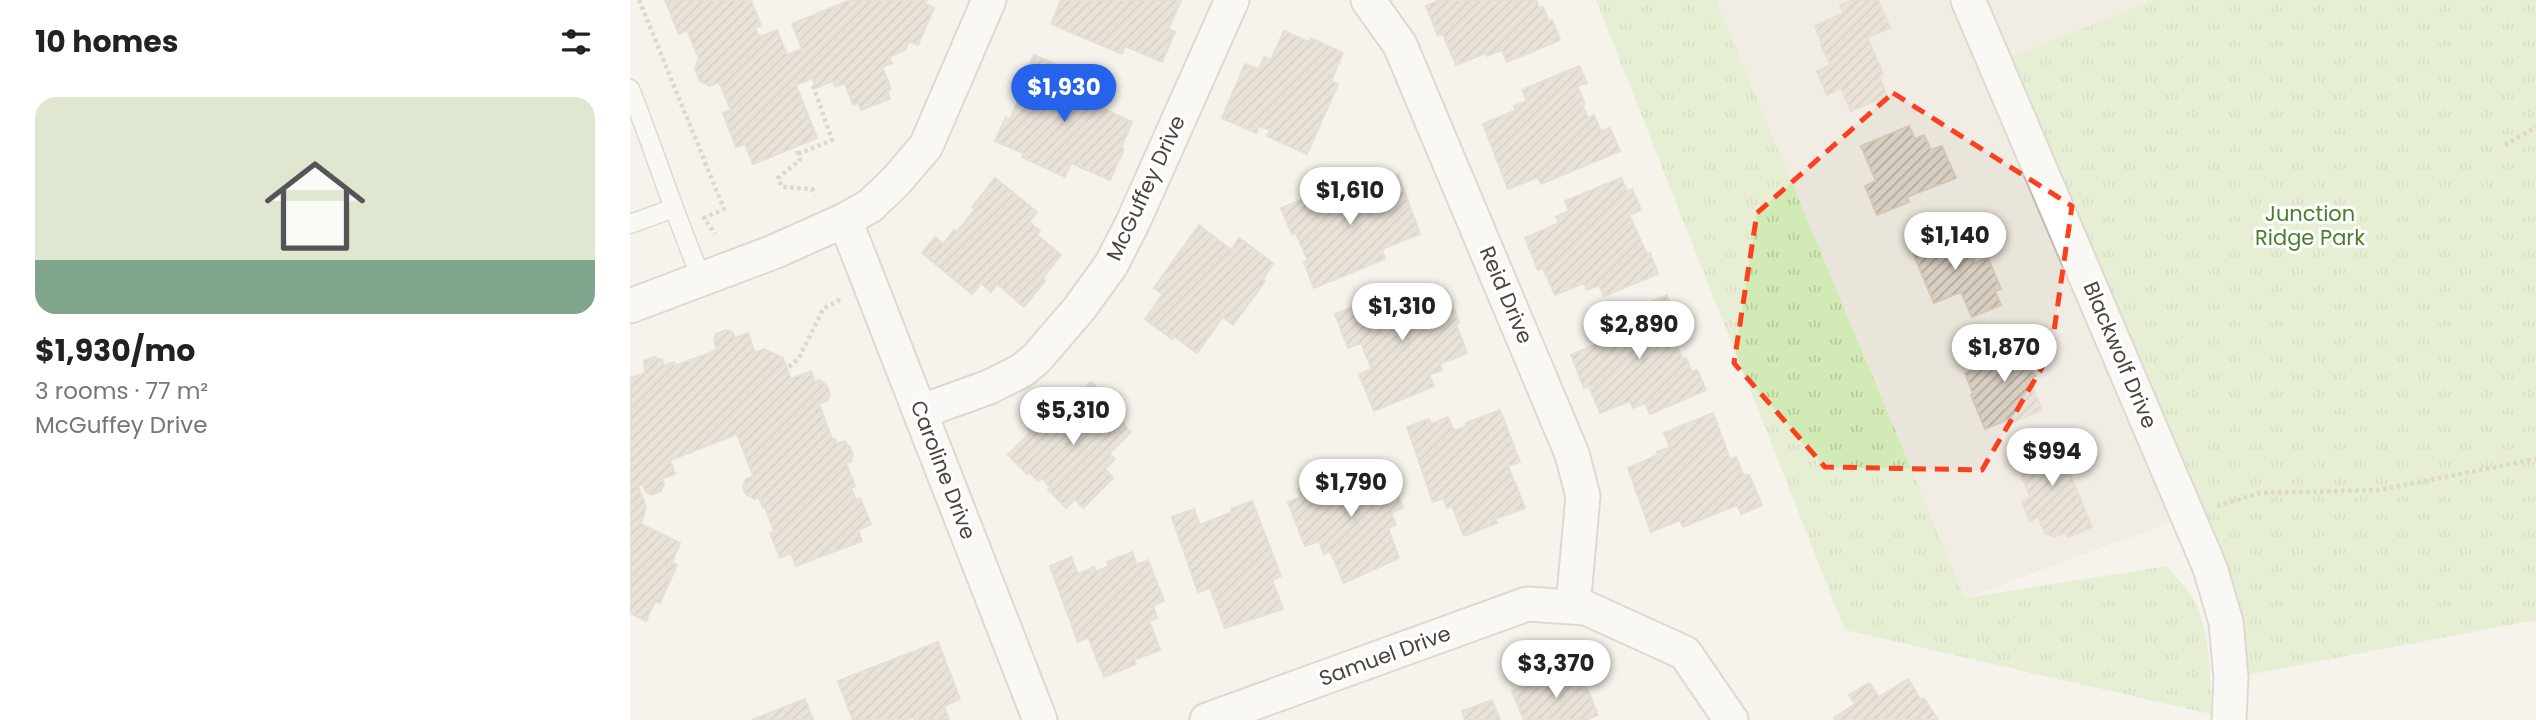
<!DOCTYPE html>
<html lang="en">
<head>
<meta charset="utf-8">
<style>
	body { margin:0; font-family:Poppins,sans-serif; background:#f2f2f2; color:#222; height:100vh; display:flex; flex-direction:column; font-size:26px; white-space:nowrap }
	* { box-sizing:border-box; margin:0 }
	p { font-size:23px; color:#767676 }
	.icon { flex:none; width:38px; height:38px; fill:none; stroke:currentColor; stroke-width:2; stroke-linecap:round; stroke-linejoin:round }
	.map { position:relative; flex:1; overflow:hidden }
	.drawer { display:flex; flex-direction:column; background:#fff; width:630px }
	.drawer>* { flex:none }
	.price { position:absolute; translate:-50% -60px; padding:0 16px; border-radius:24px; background:#fff; color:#222; font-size:23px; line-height:46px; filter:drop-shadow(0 2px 4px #0008) }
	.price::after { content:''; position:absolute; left:50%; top:42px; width:21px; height:16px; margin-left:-10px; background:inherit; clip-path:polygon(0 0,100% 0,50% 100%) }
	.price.selected { background:#2563eb; color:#fff }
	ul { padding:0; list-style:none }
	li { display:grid; align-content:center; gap:14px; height:371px; padding:0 35px }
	li span { display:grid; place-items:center; height:217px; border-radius:21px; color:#555 }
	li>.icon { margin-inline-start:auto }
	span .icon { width:126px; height:126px; fill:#fffc; stroke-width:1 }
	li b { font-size:30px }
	h2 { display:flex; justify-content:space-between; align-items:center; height:84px; padding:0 35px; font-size:30px }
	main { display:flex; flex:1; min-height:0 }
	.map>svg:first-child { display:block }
	.residential { fill:#eae5da }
	.park { fill:url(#park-tufts) }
	.building { fill:url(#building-hatch); stroke:#d3c7b4; stroke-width:2 }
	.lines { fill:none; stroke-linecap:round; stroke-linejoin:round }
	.service-casing { stroke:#c2bbae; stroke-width:21 }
	.minor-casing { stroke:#c2bbae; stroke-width:37 }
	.path { stroke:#c4b79f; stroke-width:4.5; stroke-dasharray:3.5 3.5; stroke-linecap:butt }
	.service { stroke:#fff; stroke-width:18 }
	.minor { stroke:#fff; stroke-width:33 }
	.marked { fill:none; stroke:#fc3f1d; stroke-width:5; stroke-dasharray:14 9; stroke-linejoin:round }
	.labels { text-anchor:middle; stroke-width:6; stroke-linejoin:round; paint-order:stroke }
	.street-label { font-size:21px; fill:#4b4439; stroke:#fff }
	.park-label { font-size:21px; fill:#4a7f2a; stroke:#fff }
</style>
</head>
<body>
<main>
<section class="drawer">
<h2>10 homes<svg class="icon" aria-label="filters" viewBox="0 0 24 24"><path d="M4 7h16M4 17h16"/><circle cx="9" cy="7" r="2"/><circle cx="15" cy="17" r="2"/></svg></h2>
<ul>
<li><span style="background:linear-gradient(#dfe7d0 75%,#7fa58c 0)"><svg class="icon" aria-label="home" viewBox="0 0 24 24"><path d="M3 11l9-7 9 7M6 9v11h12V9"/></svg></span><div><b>$1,930/mo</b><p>3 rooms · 77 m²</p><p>McGuffey Drive</p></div></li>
</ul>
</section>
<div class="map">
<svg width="1906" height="720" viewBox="0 0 1906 720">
	<defs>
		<pattern id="park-tufts" width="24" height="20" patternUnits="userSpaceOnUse" patternTransform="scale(1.75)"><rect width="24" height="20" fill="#d2eab5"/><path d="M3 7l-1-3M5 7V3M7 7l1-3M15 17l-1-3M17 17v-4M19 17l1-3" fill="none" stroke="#b6ca9c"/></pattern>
		<pattern id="building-hatch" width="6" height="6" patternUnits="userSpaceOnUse" patternTransform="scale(1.75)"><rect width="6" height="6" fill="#d8cfc1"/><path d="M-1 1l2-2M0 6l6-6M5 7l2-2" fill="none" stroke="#b1aa9e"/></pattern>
	</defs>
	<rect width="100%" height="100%" fill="#f6f3ec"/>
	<path class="residential" d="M1086 0H1906V620L1558 516 1335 598Z"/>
	<path class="park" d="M966 0H1086L1335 598 1537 566C1546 577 1557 588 1564 600 1580 628 1581 683 1581 714L1215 630Z
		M1523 0H1906V620L1601 678 1596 622 1366 64Z"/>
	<path class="building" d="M35 0H121L131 26 125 28 129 37 147 30 157 55 172 49 162 24 220 0H297L295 4 304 8 288 45 279 41 275 50 259 57 262 63 252 67 261 89 257 91 260 99 231 110 228 103 223 105 215 83 205 87 203 81 186 88 182 78 166 85 187 138 123 164 115 144 106 147 93 113 101 110 89 82 80 86 70 81 65 69 69 58 57 30 49 34Z
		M431 0H549L551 1 538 29 545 32 532 62 495 46 492 54 421 24Z
		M810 0H906L909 8 913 7 919 21 922 20 930 40 877 62 872 50 857 56 856 53 826 65 813 34 808 36 796 6Z
		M1223 0H1248L1260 28 1237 37 1253 74 1249 76 1257 96 1221 111 1211 88 1197 95 1187 71 1201 65 1191 46 1192 43 1185 26 1214 13 1210 5Z
		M654 31 679 42 681 38 713 53 701 81 708 84 677 154 637 136 640 130 629 126 626 133 592 118 615 64 629 69 634 57 641 60Z
		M404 55 456 78 452 87 476 98 472 108 502 122 491 148 494 149 480 180 441 163 435 177 392 157 393 153 365 141 376 117 380 119 387 103 396 107 402 94 389 88Z
		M949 66 957 83 947 86 955 104 952 105 958 118 964 115 971 131 980 128 990 151 911 184 908 177 878 189 853 124 886 110 884 106 897 101 892 90Z
		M1279 126 1285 139 1294 135 1301 150 1312 146 1326 178 1277 197 1279 202 1247 215 1235 186 1246 181 1231 146Z
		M768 174 790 234 752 249 755 259 684 288 674 262 678 261 666 233 662 234 651 208 723 179 728 191Z
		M365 178 407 212 399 222 410 231 407 235 431 255 413 278 415 281 394 307 367 284 361 292 351 283 342 294 292 253 305 237 313 244 324 230 327 232 345 209 342 207Z
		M991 178 997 191 1002 189 1011 210 999 215 1017 254 1020 253 1028 274 974 296 969 285 957 290 954 283 925 295 913 268 908 270 895 238 929 223 926 217 939 211 935 201Z
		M569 225 601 250 609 238 643 263 633 279 635 281 603 325 593 317 567 353 544 336 542 339 515 319 533 294 524 288Z
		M1315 225 1323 243 1329 240 1333 251 1340 249 1345 263 1358 258 1371 289 1365 291 1371 305 1342 317 1331 292 1304 303 1278 241Z
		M765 290 770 301 783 296 786 304 817 291 829 322 826 324 837 353 810 364 812 370 799 375 804 386 744 411 729 374 742 369 731 343 718 348 705 314Z
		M1037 295 1042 309 1045 308 1053 328 1042 333 1052 359 1056 358 1062 372 1067 370 1076 390 1020 414 1015 403 1003 408 1000 401 970 413 959 386 954 388 941 355 974 341 972 335 985 329 980 319Z
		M96 330 103 333 105 338 118 333 125 353 134 349 153 358 161 379 181 371 185 382 190 380 197 386 200 394 198 400 189 404 202 439H205L207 444 214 441 220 447 223 455 221 462 216 463 225 486 221 488 226 500 230 498 241 524 228 530 232 541 166 566 161 553 150 558 140 533 144 531 135 507 133 508 129 497 124 499 116 494 113 487 116 479 123 476 107 434 40 460 45 474 32 479 34 483 31 491 22 495 15 491 13 484 8 486 16 507 11 524 50 543 42 562 47 565 30 603 25 601 16 621 0 613V378L15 373 14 361 24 357 32 360 34 366 44 362 45 366 87 350 84 340 86 334Z
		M1387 332 1405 376 1399 378 1412 410 1381 423 1379 419 1355 429 1341 395 1343 394 1335 373 1362 362 1355 346Z
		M461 382 486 408 482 411 501 432 479 454 485 459 475 469 483 478 453 508 445 499 436 508 418 489 420 487 412 478 408 481 399 472 397 474 378 455 401 432 398 429 430 397 438 405Z
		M870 410 890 462 878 466 895 508 865 519 867 523 834 536 822 506 817 508 813 498 803 502 777 427 799 419 801 424 818 417 824 431 837 426 836 423Z
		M1083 413 1100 459 1106 457 1114 476 1119 475 1132 505 1111 514 1107 505 1053 527 1050 520 1021 532 998 468 1028 455 1027 452 1040 447 1034 433Z
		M1432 433 1444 465 1437 467 1462 527 1438 537 1436 532 1424 537 1415 533 1408 517 1400 521 1392 501 1401 498 1382 454Z
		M739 460 742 469 755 464 773 508 761 513 766 525 758 528 769 558 714 583 700 551 694 554 689 541 675 546 658 502 671 497 668 489 691 479 693 483 719 473 717 469Z
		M622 501 651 576 642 580 653 609 595 628 580 588 568 592 542 517 564 509 570 525 602 512 601 509Z
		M502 552 507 565 518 560 534 601 523 605 527 618 519 621 530 650 504 660 506 664 474 677 458 637 448 642 420 566 441 557 448 574 464 567 466 572 479 566 477 562Z
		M308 642 330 699 314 706 319 720H284L283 717 276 720H223L208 681Z
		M950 672 968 715 955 720H894L882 691 917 677 921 684Z
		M1278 679 1291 700 1294 698 1308 720H1206L1204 718 1225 704 1219 695 1239 683 1249 697Z
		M175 699 183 720H122Z
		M862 700 870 720H835L832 711Z"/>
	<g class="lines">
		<defs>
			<path id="service" d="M0 89C25 152 45 217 72 279
				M0 224 44 208"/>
			<path id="minor" d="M738 0 770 45 942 454 953 496 943 607
				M1338 0 1580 568 1596 622 1601 678 1599 720
				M215 220 410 720
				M0 306 146 251 215 220 240 206 266 181 296 146 359 0
				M290 412 359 387 391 371 406 359 449 309 481 265 503 222 602 0
				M577 720 897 604 956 608 1055 653 1101 720"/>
		</defs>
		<use href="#service" class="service-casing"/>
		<use href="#minor" class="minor-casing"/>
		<path class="path" d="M9 0 94 209 74 218 85 234
			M1875 145 1906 127
			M167 151 170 160 148 178 152 187 182 189 185 195
			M168 154 202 140 183 85
			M159 367 169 358 193 309 211 299
			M1587 506 1630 493 1749 490 1906 459"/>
		<use href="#service" class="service"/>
		<use href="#minor" class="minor"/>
	</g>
	<path d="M0 0H1906V720H0ZM1263 93 1442 206 1421 352 1352 470 1195 467 1104 363 1127 213Z" fill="#f6f3ec" fill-opacity=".55" fill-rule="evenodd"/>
	<path class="marked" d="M1263 93 1442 206 1421 352 1352 470 1195 467 1104 363 1127 213Z"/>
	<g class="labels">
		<g class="street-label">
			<text transform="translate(516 188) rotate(-65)" y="7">McGuffey Drive</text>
			<text transform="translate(876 295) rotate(67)" y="7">Reid Drive</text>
			<text transform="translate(1490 355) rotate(67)" y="7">Blackwolf Drive</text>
			<text transform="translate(313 470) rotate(69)" y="7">Caroline Drive</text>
			<text transform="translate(755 656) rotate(-20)" y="7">Samuel Drive</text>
		</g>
		<g class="park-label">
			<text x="1680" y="221">Junction<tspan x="1680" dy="24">Ridge Park</tspan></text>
		</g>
	</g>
</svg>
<b class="price selected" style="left:434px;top:124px">$1,930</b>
<b class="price" style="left:720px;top:227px">$1,610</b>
<b class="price" style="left:1325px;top:272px">$1,140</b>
<b class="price" style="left:772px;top:343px">$1,310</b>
<b class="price" style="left:1009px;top:361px">$2,890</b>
<b class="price" style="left:1374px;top:384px">$1,870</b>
<b class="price" style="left:443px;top:447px">$5,310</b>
<b class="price" style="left:1422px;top:488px">$994</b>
<b class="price" style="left:721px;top:519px">$1,790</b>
<b class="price" style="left:926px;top:700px">$3,370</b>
</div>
</main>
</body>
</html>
